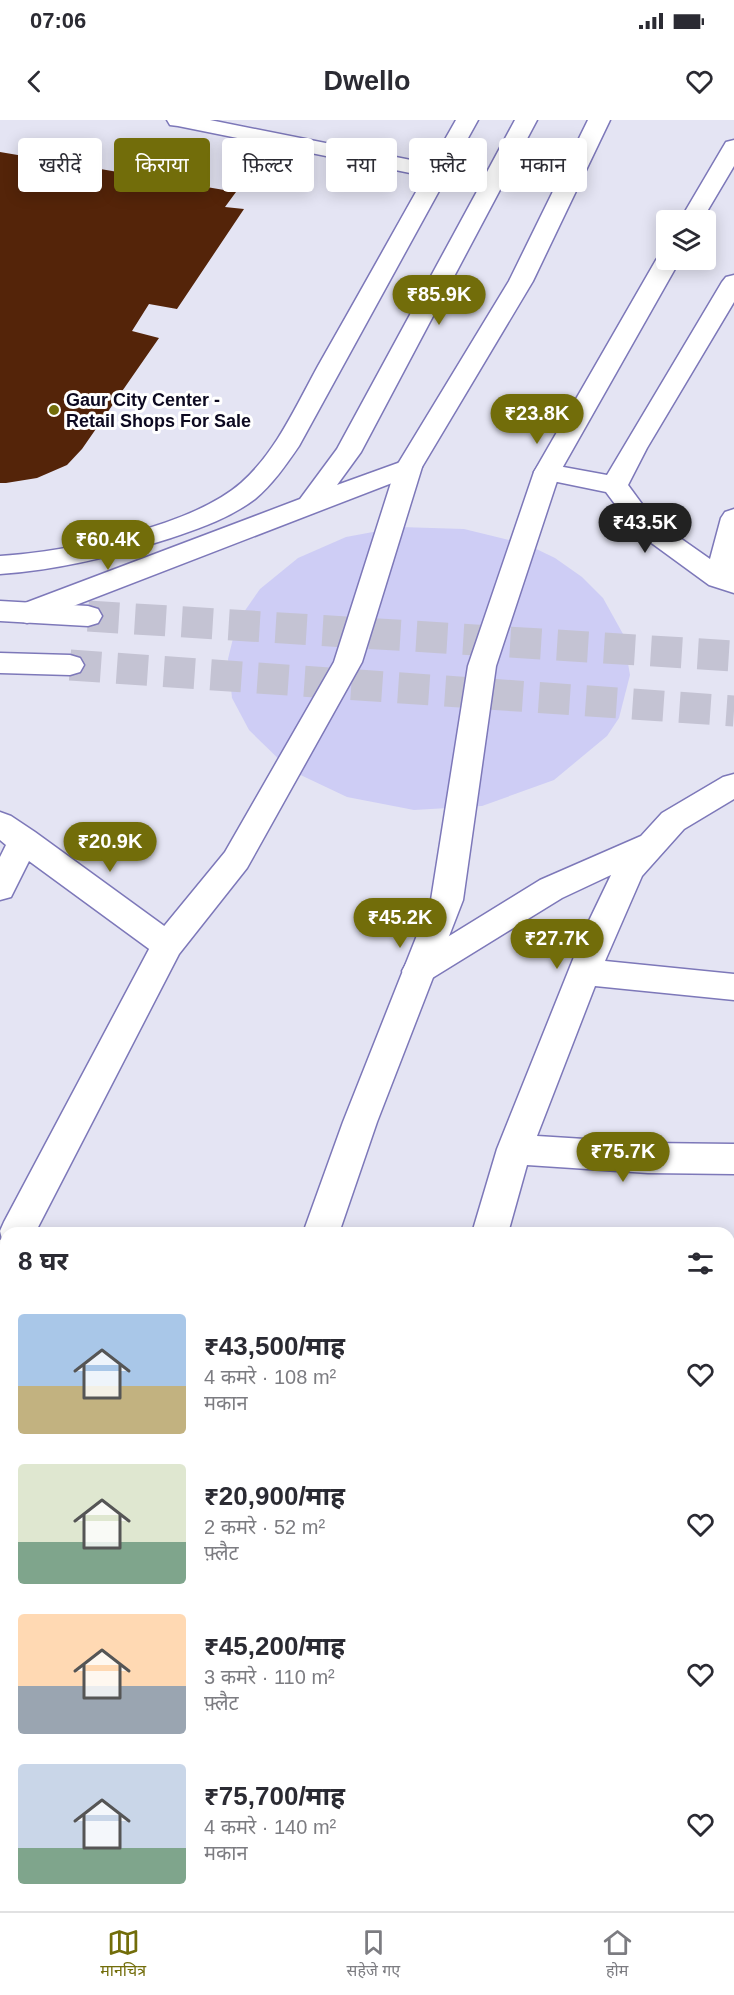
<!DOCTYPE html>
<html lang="hi">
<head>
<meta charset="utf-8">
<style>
	body { margin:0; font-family:Arial,"Noto Sans Devanagari",sans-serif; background:#f7f7f7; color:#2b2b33; height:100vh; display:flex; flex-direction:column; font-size:22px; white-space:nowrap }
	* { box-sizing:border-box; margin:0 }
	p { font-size:20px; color:#7c7c81 }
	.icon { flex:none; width:33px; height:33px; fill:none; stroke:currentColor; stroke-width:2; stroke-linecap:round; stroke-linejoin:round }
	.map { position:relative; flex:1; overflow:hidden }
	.details { position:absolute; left:0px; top:1107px; width:735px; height:684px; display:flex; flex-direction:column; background:#fff; border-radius:18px 18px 0 0; box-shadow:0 3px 15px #0003 }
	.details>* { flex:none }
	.top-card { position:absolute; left:18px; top:18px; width:699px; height:54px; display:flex; gap:12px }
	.buttons { position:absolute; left:656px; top:90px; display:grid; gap:12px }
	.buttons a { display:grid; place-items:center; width:60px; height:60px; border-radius:6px; background:#fff; box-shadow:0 3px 15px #0003; font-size:30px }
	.price { position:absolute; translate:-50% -51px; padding:0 14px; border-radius:21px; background:#726d0a; color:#fff; font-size:20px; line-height:39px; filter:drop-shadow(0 2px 3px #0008) }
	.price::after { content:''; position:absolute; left:50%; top:36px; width:18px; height:14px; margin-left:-9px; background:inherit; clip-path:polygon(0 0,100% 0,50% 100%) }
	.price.selected { background:#222; color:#fff }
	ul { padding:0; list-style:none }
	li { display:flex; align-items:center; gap:18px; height:150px; padding:0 18px }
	li span { display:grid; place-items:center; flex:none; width:168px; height:120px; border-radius:6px; color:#555 }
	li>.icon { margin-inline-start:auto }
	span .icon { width:72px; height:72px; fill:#fffc; stroke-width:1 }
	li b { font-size:26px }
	h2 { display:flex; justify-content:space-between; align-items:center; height:72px; padding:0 18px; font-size:26px }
	.chip { padding:0 21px; border-radius:6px; background:#fff; box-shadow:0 3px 15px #0003; font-size:21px; line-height:54px }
	.chip.selected { background:#726d0a; color:#fff }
	.status { display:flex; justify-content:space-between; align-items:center; height:42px; padding:0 30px; background:#fff; direction:ltr }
	.status svg { height:16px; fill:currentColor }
	header { display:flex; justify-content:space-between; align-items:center; height:78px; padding:0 18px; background:#fff; font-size:27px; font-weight:600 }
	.tabs { display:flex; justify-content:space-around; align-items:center; height:84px; border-top:2px solid #e1e1e2; background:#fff; font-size:16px; color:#7c7c81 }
	.tabs a { display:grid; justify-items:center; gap:3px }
	.tabs .selected { color:#726d0a }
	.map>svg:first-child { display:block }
	.green { fill:#cecdf5 }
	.building { fill:#542409 }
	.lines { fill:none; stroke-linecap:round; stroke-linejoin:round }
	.major-tunnel { stroke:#c4c3d3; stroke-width:31; stroke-dasharray:31 16; stroke-linecap:butt }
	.minor-casing { stroke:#7d78b9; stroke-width:3 }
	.major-casing { stroke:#7d78b9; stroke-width:3 }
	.minor { fill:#fff; fill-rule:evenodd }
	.major { fill:#fff; fill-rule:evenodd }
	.poi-dot { fill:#726d0a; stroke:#fff; stroke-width:2 }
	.labels { text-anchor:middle; stroke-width:6; stroke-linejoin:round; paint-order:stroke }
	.far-poi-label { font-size:18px; font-weight:bold; fill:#0c0920; stroke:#fff; text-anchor:start }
</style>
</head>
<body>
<div class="status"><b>07:06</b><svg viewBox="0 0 49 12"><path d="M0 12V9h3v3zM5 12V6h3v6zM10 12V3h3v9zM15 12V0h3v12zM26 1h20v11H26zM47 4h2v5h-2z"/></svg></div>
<header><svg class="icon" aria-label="back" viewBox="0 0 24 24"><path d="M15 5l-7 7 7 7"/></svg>Dwello<svg class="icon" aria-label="heart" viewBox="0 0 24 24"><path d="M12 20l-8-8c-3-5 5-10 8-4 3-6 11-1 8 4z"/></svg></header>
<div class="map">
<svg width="734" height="1791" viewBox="0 0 734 1791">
	<rect width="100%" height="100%" fill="#e4e4f3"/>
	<path class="green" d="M400 407 464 409 526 424 555 438 582 457 603 478 623 514 630 555 619 598 607 616 554 660 482 686 414 690 347 677 290 650 249 610 232 578 228 539 237 502 260 469 298 438 346 417Z"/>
	<path class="building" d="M0 32 236 72 225 87 244 89 177 189 149 184 132 211 159 218 82 329 67 345 37 358 6 363H0Z"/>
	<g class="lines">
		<path class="major-tunnel" d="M88 496 734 536
			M70 545 734 591"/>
		<defs>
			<path id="minor" d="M167 0H210L431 44 456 0H478L452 47 487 52 515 0H537L361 332 337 365 409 339 418 341 422 347 418 353 37 500 27 503 17 500 13 493 17 486 300 379 337 329 481 64 445 60 299 326C286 345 272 365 255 379 230 398 200 408 171 418 115 436 59 450 0 454V436C66 432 191 407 241 363 276 332 296 286 318 246 354 183 389 120 425 56L178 6 170 5Z
				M734 155V182L647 328 628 365 653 399 710 439 721 398 725 392 734 389V473L709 465 635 411 606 372 538 358 534 352 538 346 547 344 607 355 722 162 726 157Z
				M734 654V679L684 709 642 756 605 841 734 854V880L595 866 537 1016 648 1023 734 1024V1054L648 1053 527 1045 508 1113H472L497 1029 586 807 611 755 562 778 429 860 418 864 407 860 402 851 407 842 540 760 641 716 662 693 723 657Z
				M0 692 11 696 35 712 178 816 183 825 178 834 167 838 156 834 29 741 11 777 0 780V737L6 725 0 720Z
				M729 1189H734V1223H729Z
				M729 1304H734V1340H729Z
				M283 1785H327L325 1791H281Z"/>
			<path id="major" d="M588 0H610L533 161 422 347 362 542 247 748 179 834 35 1113H6V1159L0 1161V1120L2 1119 0 1111 4 1102 156 816 225 732 334 542 396 347 509 161Z
				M734 20V46L702 100H680L723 27 726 22Z
				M666 134V140H680L560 352 496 546 463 780 377 1002 339 1113H303L343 1002 431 780 468 546 534 352 656 140 660 135Z
				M0 481 88 486 98 489 102 496 98 503 88 506 0 501Z
				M0 533 70 535 80 538 84 545 80 552 70 555 0 553Z
				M61 1785H105L103 1791H59Z"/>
		</defs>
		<use href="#minor" class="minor-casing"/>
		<use href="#major" class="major-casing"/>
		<use href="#minor" class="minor"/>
		<use href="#major" class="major"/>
	</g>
	<circle class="poi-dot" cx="54" cy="290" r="6"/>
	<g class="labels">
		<g class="far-poi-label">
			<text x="66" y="286">Gaur City Center -<tspan x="66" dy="21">Retail Shops For Sale</tspan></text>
		</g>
	</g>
</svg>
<div class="buttons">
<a><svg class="icon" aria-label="layers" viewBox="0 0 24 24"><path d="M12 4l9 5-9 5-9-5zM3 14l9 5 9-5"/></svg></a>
</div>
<b class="price" style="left:439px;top:206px">₹85.9K</b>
<b class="price" style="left:537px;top:325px">₹23.8K</b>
<b class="price selected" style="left:645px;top:434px">₹43.5K</b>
<b class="price" style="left:108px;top:451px">₹60.4K</b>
<b class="price" style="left:110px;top:753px">₹20.9K</b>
<b class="price" style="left:400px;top:829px">₹45.2K</b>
<b class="price" style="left:557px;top:850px">₹27.7K</b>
<b class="price" style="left:623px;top:1063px">₹75.7K</b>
<div class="top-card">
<a class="chip">खरीदें</a>
<a class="chip selected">किराया</a>
<a class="chip">फ़िल्टर</a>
<a class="chip">नया</a>
<a class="chip">फ़्लैट</a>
<a class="chip">मकान</a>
</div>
<section class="details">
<h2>8 घर<svg class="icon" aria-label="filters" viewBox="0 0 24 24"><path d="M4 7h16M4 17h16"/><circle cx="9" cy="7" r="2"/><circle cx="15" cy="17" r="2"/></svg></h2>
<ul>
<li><span style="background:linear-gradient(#a9c7e8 60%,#c2b280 0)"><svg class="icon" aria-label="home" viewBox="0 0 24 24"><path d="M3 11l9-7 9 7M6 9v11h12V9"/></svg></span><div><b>₹43,500/माह</b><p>4 कमरे · 108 m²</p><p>मकान</p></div><svg class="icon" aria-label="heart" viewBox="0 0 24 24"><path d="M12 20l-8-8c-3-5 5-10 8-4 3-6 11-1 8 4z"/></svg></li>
<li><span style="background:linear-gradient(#dfe7d0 65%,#7fa58c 0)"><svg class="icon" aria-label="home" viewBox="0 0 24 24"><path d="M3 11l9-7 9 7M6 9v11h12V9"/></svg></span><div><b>₹20,900/माह</b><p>2 कमरे · 52 m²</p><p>फ़्लैट</p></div><svg class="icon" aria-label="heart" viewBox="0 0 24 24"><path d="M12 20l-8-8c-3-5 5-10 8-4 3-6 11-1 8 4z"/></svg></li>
<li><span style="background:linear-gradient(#ffd9b3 60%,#9aa5b1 0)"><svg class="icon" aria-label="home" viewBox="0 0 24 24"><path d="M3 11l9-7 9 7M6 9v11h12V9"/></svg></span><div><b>₹45,200/माह</b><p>3 कमरे · 110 m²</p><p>फ़्लैट</p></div><svg class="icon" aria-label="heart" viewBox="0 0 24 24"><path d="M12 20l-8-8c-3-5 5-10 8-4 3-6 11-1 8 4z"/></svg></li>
<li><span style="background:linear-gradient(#c9d6e8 70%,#7fa58c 0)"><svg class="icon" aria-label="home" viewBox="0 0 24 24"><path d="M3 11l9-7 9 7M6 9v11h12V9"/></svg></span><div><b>₹75,700/माह</b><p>4 कमरे · 140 m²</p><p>मकान</p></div><svg class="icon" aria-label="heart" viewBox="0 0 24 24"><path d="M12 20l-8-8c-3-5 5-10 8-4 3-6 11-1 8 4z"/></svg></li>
</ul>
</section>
</div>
<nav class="tabs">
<a class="selected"><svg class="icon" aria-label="map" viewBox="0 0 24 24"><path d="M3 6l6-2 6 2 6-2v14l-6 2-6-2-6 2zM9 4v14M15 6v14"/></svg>मानचित्र</a>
<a><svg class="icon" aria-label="saved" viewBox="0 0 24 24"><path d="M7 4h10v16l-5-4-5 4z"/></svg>सहेजे गए</a>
<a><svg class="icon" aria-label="home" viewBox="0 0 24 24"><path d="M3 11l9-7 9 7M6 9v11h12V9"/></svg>होम</a>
</nav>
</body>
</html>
